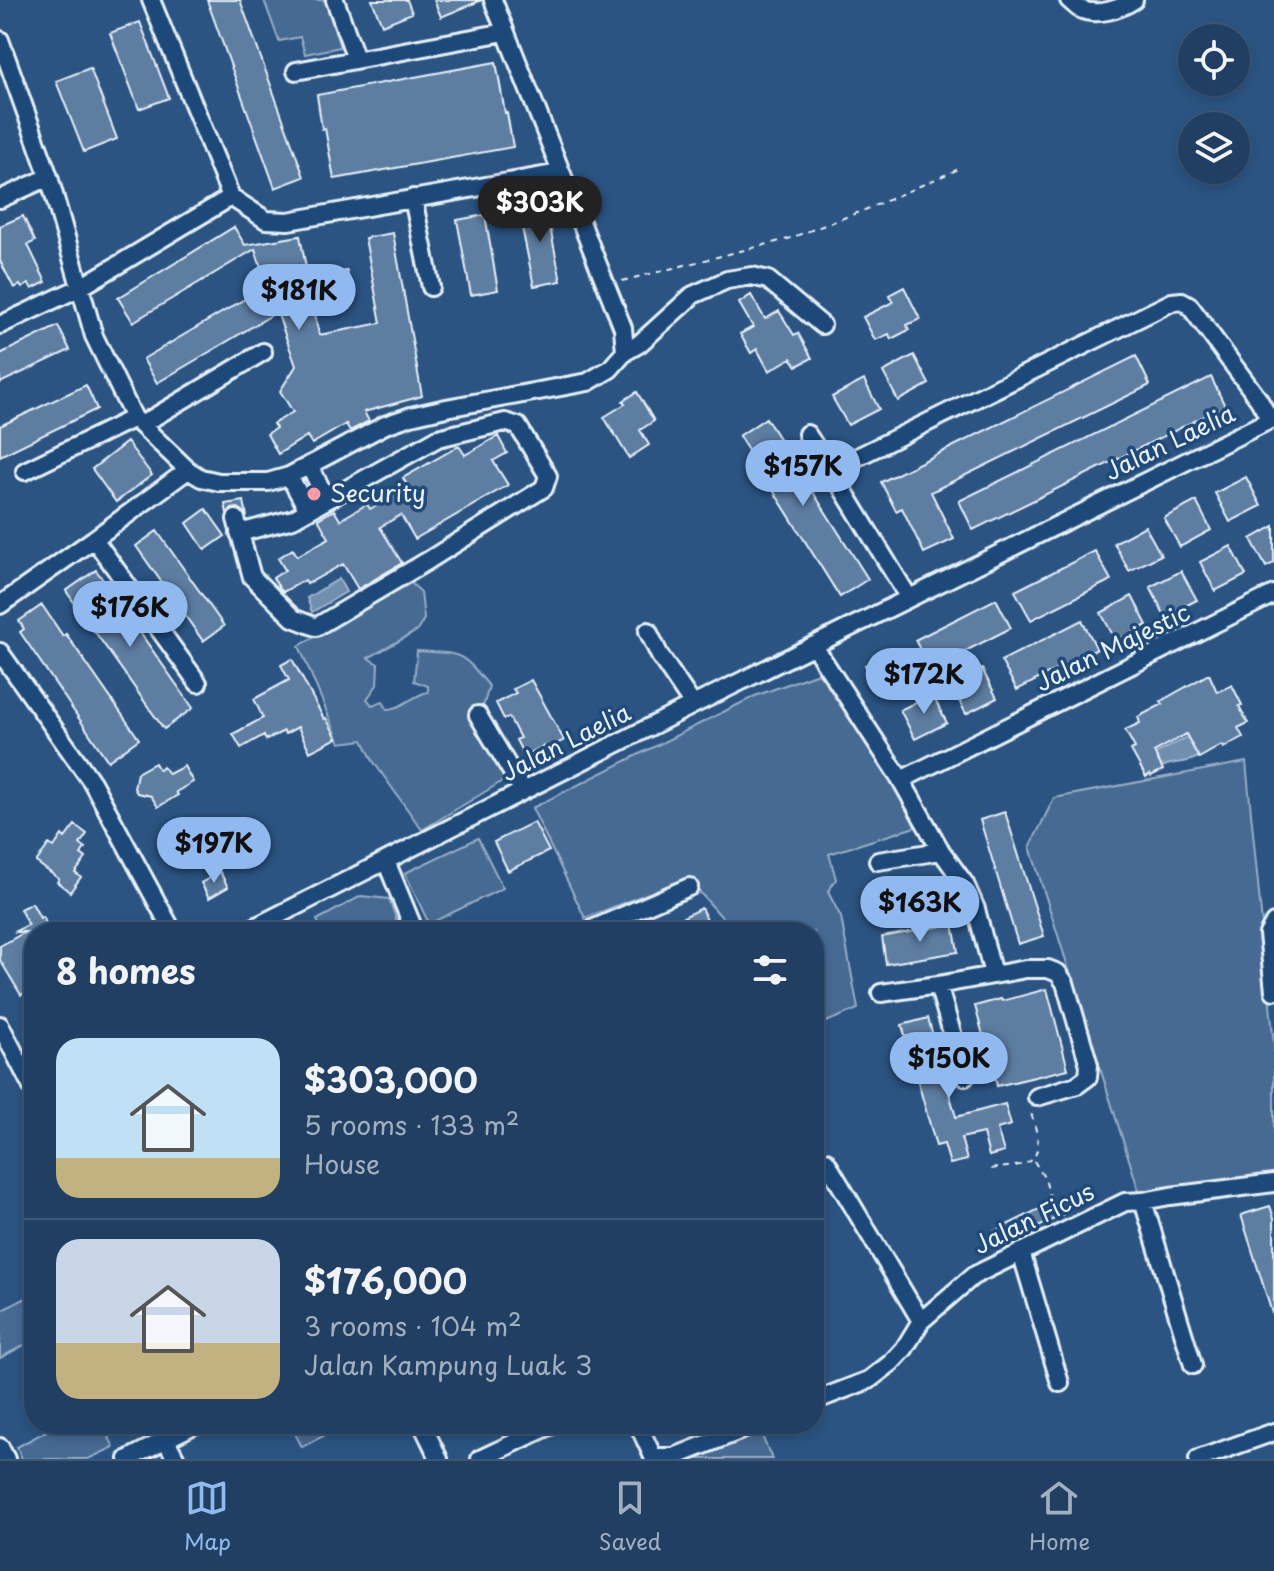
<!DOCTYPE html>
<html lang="en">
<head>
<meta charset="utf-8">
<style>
	body { margin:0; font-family:"Playpen Sans",sans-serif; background:#284668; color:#f1f3f6; height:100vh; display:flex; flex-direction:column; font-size:30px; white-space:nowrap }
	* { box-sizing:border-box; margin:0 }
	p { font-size:26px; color:#a2afbe }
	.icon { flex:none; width:44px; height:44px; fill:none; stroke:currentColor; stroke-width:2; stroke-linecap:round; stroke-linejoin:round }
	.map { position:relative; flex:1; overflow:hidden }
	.panel { position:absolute; left:24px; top:922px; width:800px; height:512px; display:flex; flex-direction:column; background:#203f62; border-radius:32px; box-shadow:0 4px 12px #0003,0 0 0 2px #3d5877 }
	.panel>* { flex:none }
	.controls { position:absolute; left:1178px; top:24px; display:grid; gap:16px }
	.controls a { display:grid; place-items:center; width:72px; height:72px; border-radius:50%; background:#203f62; box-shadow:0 4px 12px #0003,0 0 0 2px #3d5877; font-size:40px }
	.price { position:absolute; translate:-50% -68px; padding:0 18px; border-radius:28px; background:#90b9f0; color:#111; font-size:26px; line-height:52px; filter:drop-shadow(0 2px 4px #0008) }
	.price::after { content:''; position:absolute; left:50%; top:48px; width:24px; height:18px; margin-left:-12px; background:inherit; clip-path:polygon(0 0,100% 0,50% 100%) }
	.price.current { background:#222; color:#fff }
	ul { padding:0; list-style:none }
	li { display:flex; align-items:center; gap:24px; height:200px; padding:0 32px }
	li+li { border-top:2px solid #3d5877 }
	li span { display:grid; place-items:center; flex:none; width:224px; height:160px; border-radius:24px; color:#555 }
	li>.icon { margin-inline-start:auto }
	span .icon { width:96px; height:96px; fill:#fffc; stroke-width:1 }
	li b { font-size:34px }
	h2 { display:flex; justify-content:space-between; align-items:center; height:96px; padding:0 32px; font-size:34px }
	.tab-bar { display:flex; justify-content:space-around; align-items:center; height:112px; border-top:2px solid #3d5877; background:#203f62; font-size:22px; color:#a2afbe }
	.tab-bar a { display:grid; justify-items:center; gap:4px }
	.tab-bar .current { color:#90b9f0 }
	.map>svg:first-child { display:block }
	.green { fill:#476b93; stroke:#98aec6; stroke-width:2 }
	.water { fill:#708ead; stroke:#a0b6cb; stroke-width:2 }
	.building { fill:#5d7da1; stroke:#e8f1f8; stroke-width:2 }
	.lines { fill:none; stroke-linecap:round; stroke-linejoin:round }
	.minor-casing { stroke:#e8f1f8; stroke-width:22 }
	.path { stroke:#e8f1f8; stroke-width:2; stroke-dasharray:6 6; stroke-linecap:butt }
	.minor { stroke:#1f4a7a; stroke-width:16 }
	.poi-dot { fill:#ff9aa2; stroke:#1f4a7a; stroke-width:3 }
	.labels { text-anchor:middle; stroke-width:7; stroke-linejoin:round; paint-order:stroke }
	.street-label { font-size:24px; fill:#e8f1f8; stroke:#1f4a7a }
	.poi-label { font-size:24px; fill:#e8f1f8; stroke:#1f4a7a; text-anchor:start }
</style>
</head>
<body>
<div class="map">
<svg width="1274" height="1459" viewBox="0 0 1274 1459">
	<rect width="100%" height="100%" fill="#2b5482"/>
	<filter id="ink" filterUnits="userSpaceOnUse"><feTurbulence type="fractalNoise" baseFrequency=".0125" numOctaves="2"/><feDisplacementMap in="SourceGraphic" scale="16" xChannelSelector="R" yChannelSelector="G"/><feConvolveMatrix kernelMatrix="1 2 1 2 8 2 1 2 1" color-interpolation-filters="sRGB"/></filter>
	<g filter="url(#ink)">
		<path class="green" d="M264 0H325L340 47 305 54 300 37 279 41Z
			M411 583 421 592 424 619 417 631 368 658 378 664 377 685 367 699 372 705 383 701 387 709C402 709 413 695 428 692V686L414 681 417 651C461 654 460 650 489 686L484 704 471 714 506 779 422 830 373 761 363 740 340 743 299 646Z
			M818 673 833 687 905 800 915 827 829 854 836 879 828 892 841 917 858 1009 814 1027V932H735L687 878 585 918 532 808 755 696Z
			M1246 762 1274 1045V1175L1151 1193 1139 1191 1030 847 1054 798Z
			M478 838 503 888 429 924 405 873Z
			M361 896 389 899 401 932H322L317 920Z
			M28 1297 34 1308V1340L0 1358V1311Z
			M59 1424H91L94 1428 105 1430 114 1447 88 1459H22L17 1447Z
			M290 1424H347L302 1447Z
			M759 1429 772 1459H690Z"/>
		<path class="water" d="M339 579 346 592 312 612 307 598Z
			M1187 737 1198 757C1183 765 1176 760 1162 767L1155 754Z"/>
		<path class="building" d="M207 0H240L304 177 275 188Z
			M372 0H407L412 13 382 25Z
			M434 0H482L441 17Z
			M140 22 169 98 139 109 110 33Z
			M496 62 505 113H507L513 147 334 179 325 128 322 129 317 95Z
			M90 68 117 139 84 152 56 81Z
			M545 203 561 281 534 286 518 208Z
			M485 215 498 290 471 295 457 220Z
			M23 216 35 241 28 245 46 282 32 289 29 284 22 288 20 285 14 288 0 261V226Z
			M234 227 245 245 300 236 308 278 347 271 353 301 314 309 319 335 381 323 365 238 393 233 422 396 364 412 369 421 350 431 346 424 312 444 307 436 278 454 267 434 276 428 273 424 293 412 280 391 296 366 277 312 157 383 143 359 267 286 255 249 133 322 118 298Z
			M904 287 920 319 907 325 909 330 891 339 889 334 875 340 863 317 893 302 889 295Z
			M751 295 765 319 779 311 794 335 798 333 812 358 797 366 791 358 769 371 757 349 751 353 740 334 753 327 739 303Z
			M58 326 70 350 0 383V354Z
			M914 355 929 384 898 401 883 372Z
			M1136 356 1150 385 931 492 954 539 924 553 902 508 896 511 881 482Z
			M1211 377 1225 406 973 530 959 501Z
			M864 380 879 409 848 425 832 397Z
			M86 385 97 409 0 456V426Z
			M637 392 654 421 640 430 649 445 629 458 604 417 625 404 623 401Z
			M766 418 868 579 840 597 739 436Z
			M498 436 507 453 493 461 508 485 415 539 401 515 380 527 402 563 358 589 343 564 307 584 305 580 283 592 280 589 273 578 285 570 278 558 293 549 297 556 329 538 318 519 334 510 340 520 367 504 370 509 408 487 403 478 459 446 465 455Z
			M127 442 152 475 116 502 92 469Z
			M1246 477 1261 506 1230 522 1215 493Z
			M244 501 247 517 243 511 238 508 232 509 227 513 225 504Z
			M1196 501 1211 530 1180 547 1164 518Z
			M206 509 225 536 205 550 187 523Z
			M1145 526 1161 555 1129 571 1114 543Z
			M1274 526V563L1266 567 1251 539Z
			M157 531 224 626 203 641 136 546Z
			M1231 546 1246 575 1215 591 1200 562Z
			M1095 551 1111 580 1031 620 1015 591Z
			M96 570 193 708 164 729 66 591Z
			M1181 571 1197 600 1165 616 1150 587Z
			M1132 596 1147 625 1116 641 1101 613Z
			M996 599 1011 628 930 669 915 640Z
			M42 605 63 636 66 634 139 739 108 761 20 632 24 629 19 621Z
			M1082 620 1097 649 1017 690 1001 661Z
			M896 649 911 678 880 694 865 665Z
			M292 659 324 719 326 718 337 738 310 752 298 727 285 734 284 731 266 740 264 735 241 748 233 734 263 718 254 699 289 680 281 665Z
			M982 669 997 698 966 714 951 685Z
			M1209 674 1217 692 1232 685 1242 705 1239 706 1248 723 1238 728 1243 737 1223 748 1222 745 1199 758 1186 734 1154 752 1163 770 1151 776 1150 774 1146 777 1131 750 1135 748 1125 730 1140 723 1138 717 1163 704 1161 701Z
			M531 680 564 740 546 750 544 746 524 756 516 740 520 738 509 717 504 719 496 703 516 693 513 689Z
			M932 694 947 723 915 739 900 710Z
			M155 763 159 770 163 767 169 774 184 766 193 782 176 792 178 795 158 807 151 796 137 793 134 788 137 773Z
			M1005 812 1044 936 1018 944 980 820Z
			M534 822 549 851 508 871 494 842Z
			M75 825 87 834 80 844 85 848 81 854 86 858 75 873 81 877 70 892 57 882 59 879 36 862 49 844 54 847 62 835 65 838Z
			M220 872 228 887 209 898 201 883Z
			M925 880 929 905 872 914 867 889Z
			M32 903 40 918 43 917 49 929 43 932H34V1009L25 993 21 995 0 960V946L25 932H14L28 925 20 909Z
			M701 908 713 932H654Z
			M953 924 958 952 886 964 882 937Z
			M1047 989 1068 1069 997 1086 975 1006 1001 999 1002 1001Z
			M928 1018 956 1117 1005 1104 1011 1125 997 1129 1004 1152 989 1156 983 1133 961 1138 967 1160 950 1164 944 1144 936 1146 902 1025Z
			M1061 1198 1068 1212 1001 1246 993 1232Z
			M1270 1206 1274 1218V1312L1272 1313 1241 1215Z"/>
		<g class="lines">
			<defs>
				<path id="minor" d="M151 0 231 197
					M335 0 356 59
					M1069 0C1073 3 1076 7 1080 9 1097 17 1120 9 1134 0
					M0 40 49 177 94 336 134 418 188 470
					M296 71 505 32
					M413 198 431 287
					M0 199 49 177
					M0 325 81 287 231 197 266 220 288 221 560 173
					M625 352 639 344 693 295 727 280 752 276 768 280 822 325
					M141 425 263 352
					M807 434 831 470 909 598
					M309 465 327 500
					M25 471 134 418
					M289 476 308 510
					M236 519 252 577 293 618 316 627 429 560 544 488 548 476 518 426 505 422 438 438 293 519 239 533
					M94 539 188 470 201 478 219 482H268L289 476 385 425 411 416 446 408 588 382 610 369 625 352 623 328 493 0
					M0 605 94 539 198 683
					M648 631 660 656 693 705
					M814 646 901 780 1274 594
					M0 652 92 782 173 932
					M478 715 523 791
					M901 780 941 851 965 884 976 909 993 974
					M386 861 415 932
					M878 861 941 851
					M1274 923 1268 934 1274 991
					M245 932 693 705 1270 420 1259 400 1189 305 1182 301 1172 302 831 470
					M585 932 689 887
					M938 985 965 1077
					M881 993 938 985 1026 969H1048L1058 973 1065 983 1089 1065 1088 1077 1077 1085 1037 1097
					M0 1025 34 1091
					M826 1161 921 1321
					M1143 1201 1193 1365
					M1021 1252 1060 1383
					M814 1401 869 1380 891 1363 904 1349 921 1321 973 1276 1125 1202 1143 1201 1170 1196 1274 1183
					M422 1424 439 1459
					M638 1424 654 1459
					M166 1440 176 1459
					M0 1447 6 1459
					M653 1457H674L757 1424
					M128 1459 196 1424
					M480 1459 554 1424
					M1198 1459 1274 1432"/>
			</defs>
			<use href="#minor" class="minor-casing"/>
			<path class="path" d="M622 281 788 239 867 209 961 168
				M1034 1161 1045 1179 1050 1197
				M991 1169C1002 1167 1014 1167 1024 1164 1047 1157 1035 1126 1030 1110"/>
			<use href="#minor" class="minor"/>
		</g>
	</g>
	<circle class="poi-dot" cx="314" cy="494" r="8"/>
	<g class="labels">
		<g class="street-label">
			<text transform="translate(1170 443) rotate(-26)" y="8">Jalan Laelia</text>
			<text transform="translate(1113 648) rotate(-26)" y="8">Jalan Majestic</text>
			<text transform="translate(566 743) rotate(-27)" y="8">Jalan Laelia</text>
			<text transform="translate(1034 1219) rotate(-26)" y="8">Jalan Ficus</text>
		</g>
		<g class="poi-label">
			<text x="330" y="502">Security</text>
		</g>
	</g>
</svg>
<div class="controls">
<a><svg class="icon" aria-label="locate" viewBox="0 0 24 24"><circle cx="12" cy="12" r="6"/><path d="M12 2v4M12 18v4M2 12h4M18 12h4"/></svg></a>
<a><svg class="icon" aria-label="layers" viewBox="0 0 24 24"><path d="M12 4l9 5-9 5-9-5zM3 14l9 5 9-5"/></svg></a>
</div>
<b class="price current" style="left:540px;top:244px">$303K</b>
<b class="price" style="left:299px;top:332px">$181K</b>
<b class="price" style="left:803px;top:508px">$157K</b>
<b class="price" style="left:130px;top:649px">$176K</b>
<b class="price" style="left:924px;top:716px">$172K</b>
<b class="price" style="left:214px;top:885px">$197K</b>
<b class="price" style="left:920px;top:944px">$163K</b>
<b class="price" style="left:949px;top:1100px">$150K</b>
<section class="panel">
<h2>8 homes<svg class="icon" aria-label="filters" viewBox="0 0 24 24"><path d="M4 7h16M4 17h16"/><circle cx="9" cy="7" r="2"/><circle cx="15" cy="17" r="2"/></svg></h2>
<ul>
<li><span style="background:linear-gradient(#bfe0f5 75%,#c2b280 0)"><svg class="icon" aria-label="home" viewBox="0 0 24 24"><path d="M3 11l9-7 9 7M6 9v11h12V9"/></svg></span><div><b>$303,000</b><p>5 rooms · 133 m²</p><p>House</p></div></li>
<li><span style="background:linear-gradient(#c9d6e8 65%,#c2b280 0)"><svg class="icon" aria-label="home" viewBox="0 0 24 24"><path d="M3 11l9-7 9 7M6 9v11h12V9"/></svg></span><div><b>$176,000</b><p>3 rooms · 104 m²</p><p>Jalan Kampung Luak 3</p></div></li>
</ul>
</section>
</div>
<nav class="tab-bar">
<a class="current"><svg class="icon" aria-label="map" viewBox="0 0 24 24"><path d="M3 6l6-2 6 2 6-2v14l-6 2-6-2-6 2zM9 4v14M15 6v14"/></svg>Map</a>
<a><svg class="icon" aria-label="saved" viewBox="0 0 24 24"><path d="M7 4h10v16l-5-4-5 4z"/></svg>Saved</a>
<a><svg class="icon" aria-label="home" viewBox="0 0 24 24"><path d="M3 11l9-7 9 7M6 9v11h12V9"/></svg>Home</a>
</nav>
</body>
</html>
